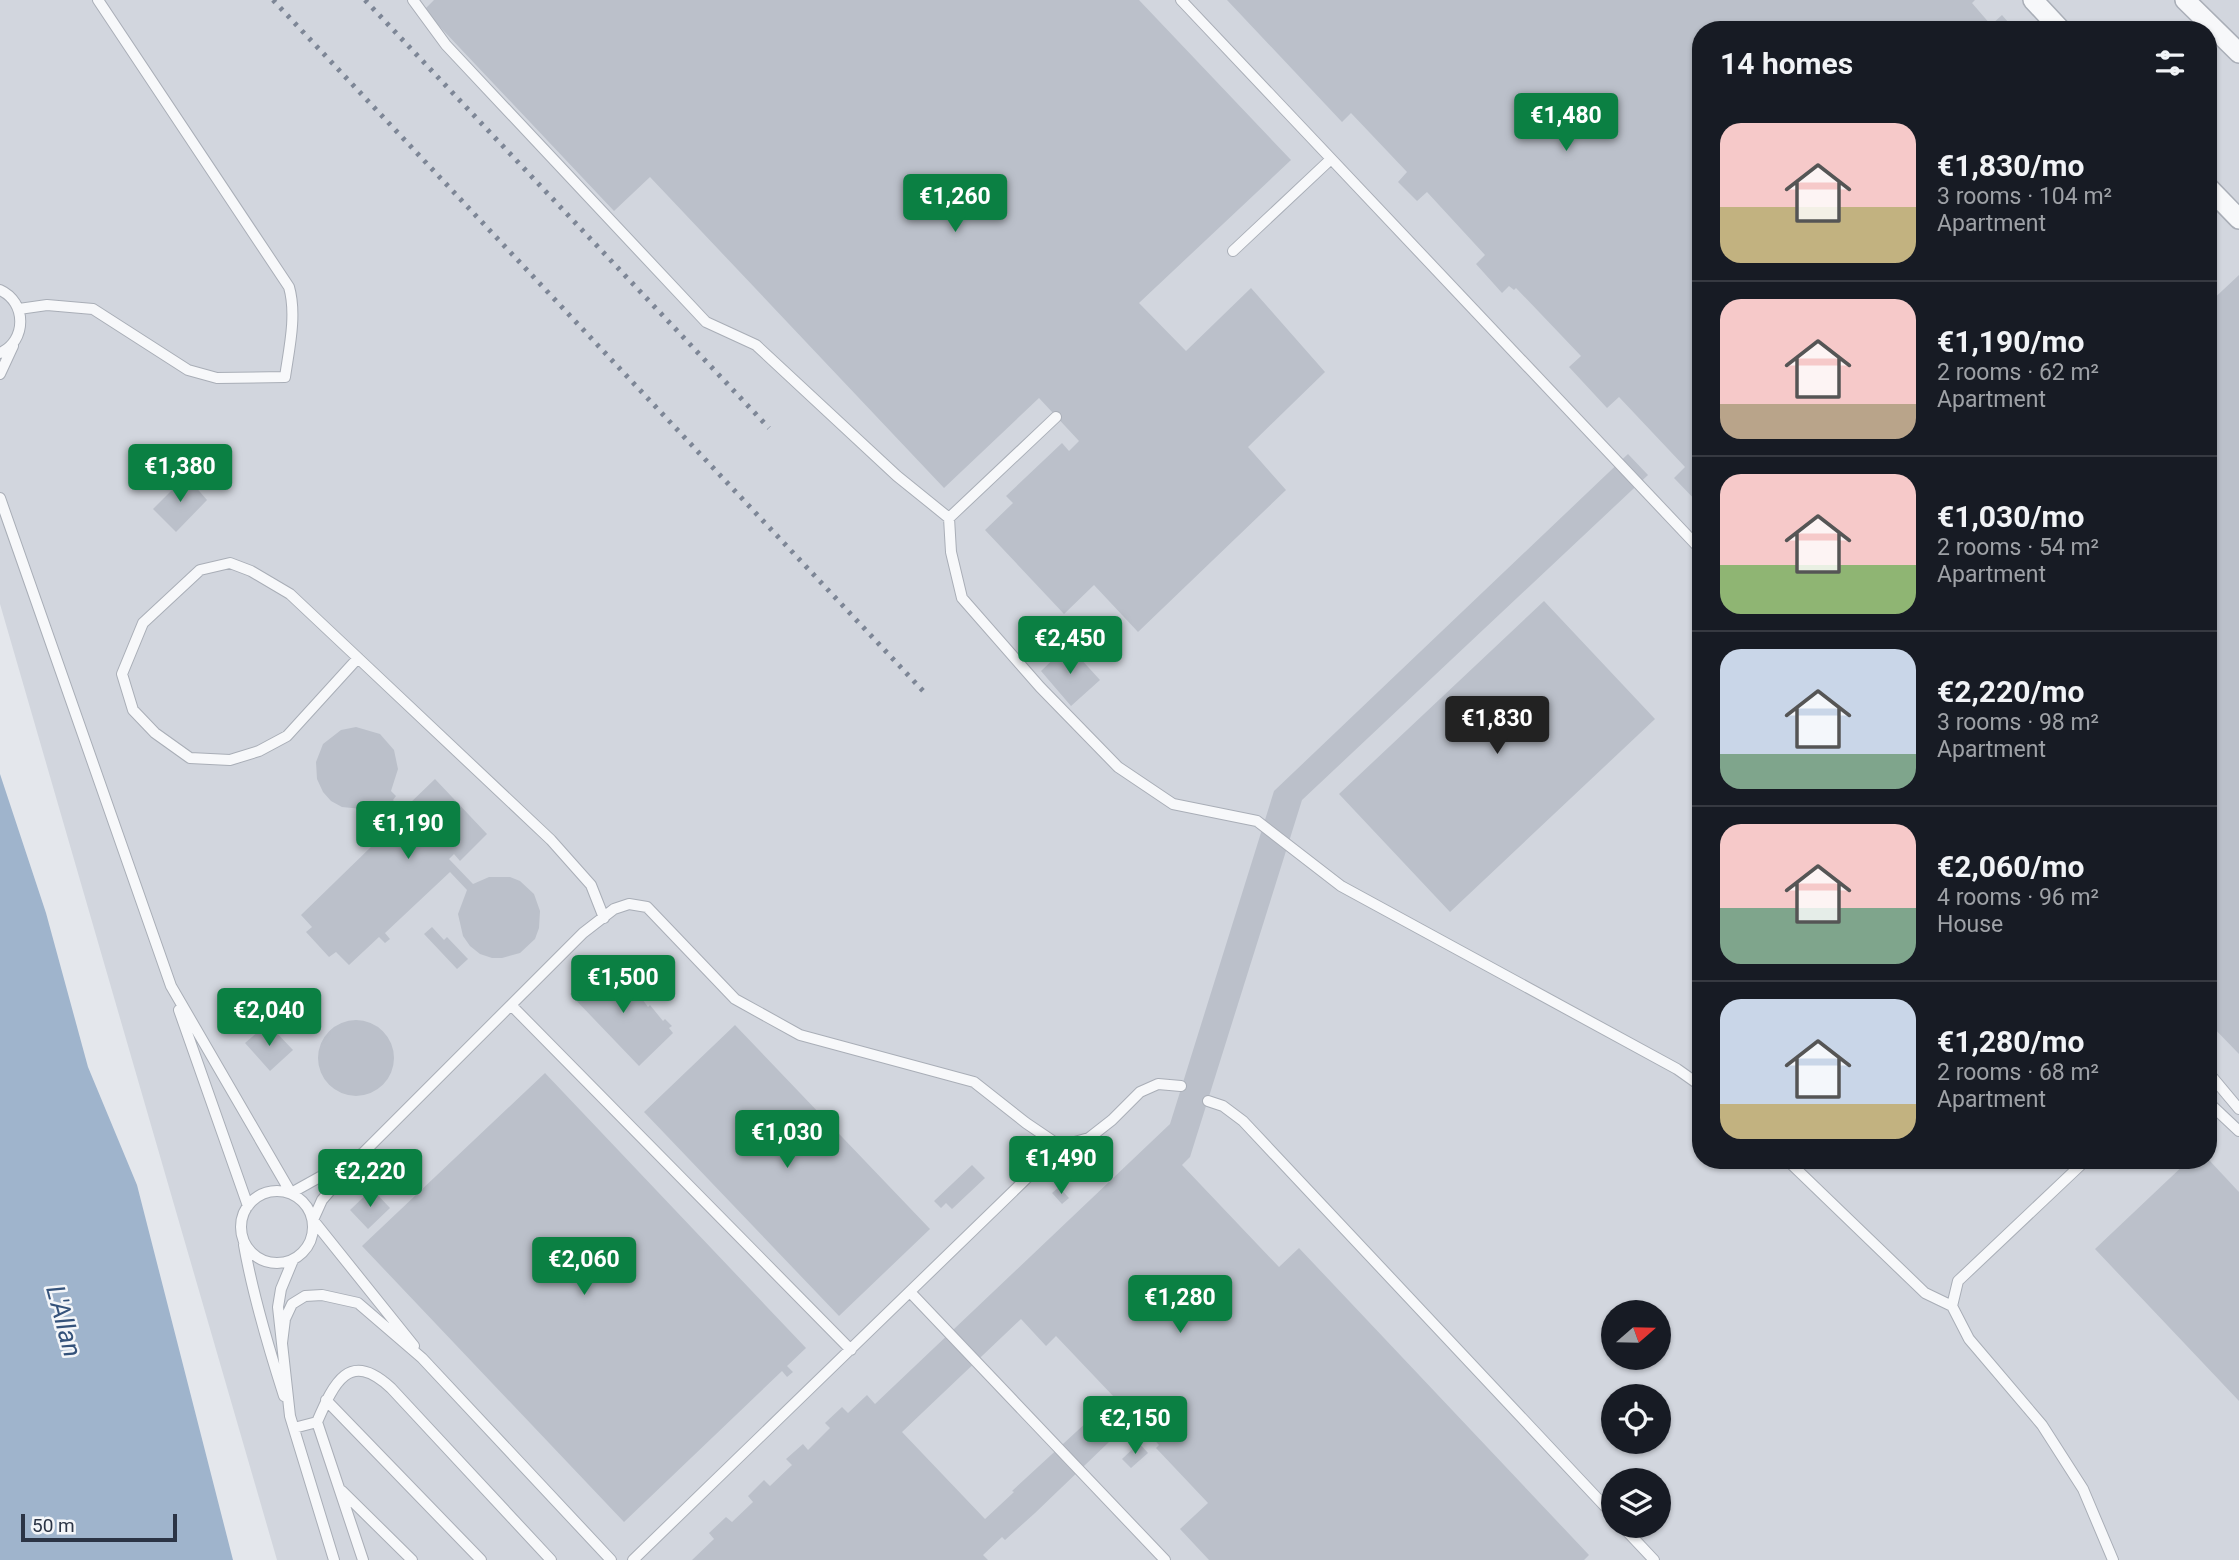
<!DOCTYPE html>
<html lang="en">
<head>
<meta charset="utf-8">
<style>
	body { margin:0; font-family:Roboto,sans-serif; background:#20242c; color:#f1f3f6; height:100vh; display:flex; flex-direction:column; font-size:26px; white-space:nowrap }
	* { box-sizing:border-box; margin:0 }
	p { font-size:23px; color:#9ea1a6 }
	.icon { flex:none; width:38px; height:38px; fill:none; stroke:currentColor; stroke-width:2; stroke-linecap:round; stroke-linejoin:round }
	.map { position:relative; flex:1; overflow:hidden }
	.panel { position:absolute; left:1692px; top:21px; width:525px; height:1148px; display:flex; flex-direction:column; background:#171b24; border-radius:28px; box-shadow:0 2px 5px #0004 }
	.panel>* { flex:none }
	.needle { width:46px; rotate:70deg }
	.buttons { position:absolute; left:1601px; top:1300px; display:grid; gap:14px }
	.buttons a { display:grid; place-items:center; width:70px; height:70px; border-radius:50%; background:#171b24; box-shadow:0 2px 5px #0004; font-size:35px }
	.scale { position:absolute; left:21px; bottom:18px; width:156px; box-sizing:border-box; padding-left:7px; border:4px solid #2b3445; border-top:0; font-size:19px; line-height:24px; white-space:nowrap; color:#2b3445; -webkit-text-stroke:5px #f4f6f9; paint-order:stroke }
	.price { position:absolute; translate:-50% -60px; padding:0 16px; border-radius:7px; background:#0b8043; color:#fff; font-size:23px; line-height:46px; filter:drop-shadow(0 2px 4px #0008) }
	.price::after { content:''; position:absolute; left:50%; top:42px; width:21px; height:16px; margin-left:-10px; background:inherit; clip-path:polygon(0 0,100% 0,50% 100%) }
	.price.current { background:#222; color:#fff }
	ul { padding:0; list-style:none }
	li { display:flex; align-items:center; gap:21px; height:175px; padding:0 28px }
	li+li { border-top:2px solid #363941 }
	li span { display:grid; place-items:center; flex:none; width:196px; height:140px; border-radius:21px; color:#555 }
	li>.icon { margin-inline-start:auto }
	span .icon { width:84px; height:84px; fill:#fffc; stroke-width:1 }
	li b { font-size:30px }
	h2 { display:flex; justify-content:space-between; align-items:center; height:84px; padding:0 28px; font-size:30px }
	.map>svg:first-child { display:block }
	.built { fill:#d2d6de; fill-rule:evenodd }
	.water { fill:#9fb4cc }
	.building { fill:#bbc0ca; fill-rule:evenodd }
	.lines { fill:none; stroke-linecap:round; stroke-linejoin:round }
	.lane-casing { stroke:#a9aeb7; stroke-width:12 }
	.street-casing { stroke:#a9aeb7; stroke-width:22 }
	.lane { stroke:#f7f8fa; stroke-width:10 }
	.street { stroke:#f7f8fa; stroke-width:19 }
	.rail { stroke:#7d8696; stroke-width:5; stroke-dasharray:3.5 7; stroke-linecap:butt }
	.labels { text-anchor:middle; stroke-width:5; stroke-linejoin:round; paint-order:stroke }
	.water-label { font-size:26px; font-style:italic; fill:#34527a; stroke:#f4f6f9 }
</style>
</head>
<body>
<div class="map">
<svg width="2239" height="1560" viewBox="0 0 2239 1560">
	<rect width="100%" height="100%" fill="#e4e7ec"/>
	<path class="built" d="M0 0H2239V1560H277L0 604ZM1701 30H2208V1160H1701ZM1614 1312H1659V1358H1614ZM1614 1396H1659V1442H1614ZM1614 1480H1659V1526H1614Z"/>
	<path class="water" d="M0 774 46 913 88 1067 137 1185 233 1560H0Z"/>
	<path class="building" d="M434 0H1139L1291 160 1139 303 1186 351 1251 288 1325 372 1248 447 1286 490 1138 632 1094 585 1064 614 985 530 1013 503 1006 496 1062 443 1069 451 1079 441 1039 398 944 488 650 177 614 211 424 10Z
		M1227 0H1975L1972 3 1991 25 2002 15 2015 30H1701V506L1674 478 1685 467 1619 397 1607 408 1569 367 1581 356 1516 288 1514 290 1509 286 1502 293 1476 264 1485 255 1427 192 1417 201 1398 182 1407 172 1351 113 1342 122Z
		M2239 275V1054L2208 1022V304Z
		M1628 454 1648 475 1302 800 1190 1157 1182 1165 1279 1267 1299 1248 1589 1555 1584 1560H1209L1180 1529 1208 1503 1156 1448 1159 1445 1134 1418 1035 1513 1005 1540 1002 1537 983 1555 988 1560H692L714 1539 709 1533 726 1517 732 1522 753 1502 748 1496 764 1480 770 1486 792 1465 786 1459 803 1444 808 1450 830 1428 825 1423 842 1407 848 1413 867 1395 875 1404 1170 1124 1274 791ZM1021 1319 1046 1346 1056 1336 1114 1397 1012 1491 1014 1492 985 1519 902 1432Z
		M186 476 207 500 176 532 153 509Z
		M1544 601 1655 719 1450 912 1339 794Z
		M1068 645 1100 680 1071 706 1041 671Z
		M356 727 380 734 394 750 398 769 391 791 396 796 393 800 404 812 406 810 411 815 409 816 414 822 419 817 408 805 435 779 487 834 460 861 454 854 449 859 473 884 489 877H510L520 881 534 894 540 911 539 928 535 939 520 953 502 958H492L480 954 470 946 463 936 458 914 467 890 450 872 385 933 390 939 385 943 379 937 349 965 336 952 329 957 306 932 312 927 301 915 373 845 363 835 385 815 394 824 400 820 382 801 362 809 342 807 331 801 323 792 317 779 316 762 323 744 341 730Z
		M432 927 444 940 447 937 468 959 457 969 424 934Z
		M601 965 626 990 629 988 635 994 637 992 648 1007 650 1005 663 1021 665 1019 672 1026 669 1028 673 1033 639 1066 570 994Z
		M318 1058a38 38 0 1 1 76 0a38 38 0 1 1-76 0Z
		M735 1025 930 1229 839 1316 644 1112Z
		M271 1027 293 1050 270 1071 245 1043 261 1029 264 1033Z
		M545 1073 806 1348 787 1366 793 1372 787 1377 782 1371 624 1522 362 1246Z
		M2189 1160H2209L2239 1192V1401L2095 1249Z
		M972 1165 985 1178 952 1209 946 1203 941 1208 934 1201Z
		M1059 1187 1069 1198 1062 1204 1052 1193Z
		M372 1189 390 1208 368 1229 350 1210Z
		M1139 1443 1148 1453 1131 1468 1122 1459Z"/>
	<g class="lines">
		<defs>
			<path id="lane" d="M413 0 446 45 706 322 756 345 897 476 949 518 951 552 962 598 1040 687 1118 767 1173 804 1257 821 1341 886 1677 1069 1701 1086
				M1181 0 1701 550
				M1233 251 1331 159
				M0 290C27 302 27 341 0 353
				M19 309 47 305 93 309 188 370 217 378 285 377C289 349 297 315 289 287L98 0
				M0 374 13 346
				M0 498 171 986 291 1193 363 1153 583 933 614 909 629 904 647 907 735 999 800 1035 974 1082 1026 1123 1060 1146
				M949 518 1056 417
				M358 658 287 736 259 751 230 760 190 758 155 733 133 710 122 674 143 623 200 570 230 563 251 571 290 594 358 658 551 840 591 885 604 918
				M511 1005 851 1350
				M179 1010 248 1206
				M2208 1072 2239 1109
				M1208 1101 1223 1106 1243 1121 1614 1516
				M2208 1102 2239 1131
				M359 1157 322 1200 313 1220 414 1346
				M1787 1160 1925 1293 1952 1306
				M2086 1160 1958 1281 1952 1306 1969 1339 2042 1425 2083 1489 2113 1560
				M241 1227a36 36 0 1 1 72 0a36 36 0 1 1-72 0Z
				M244 1245C253 1296 268 1346 284 1396
				M293 1260 281 1289 278 1307 290 1416 334 1560
				M910 1292 1165 1560
				M282 1343 285 1319 292 1304 305 1296 322 1295 358 1303 422 1358 611 1560
				M326 1400 481 1560
				M294 1428 317 1422
				M342 1491 412 1560
				M1622 1526 1654 1560
				M363 1560 317 1422C334 1383 349 1349 391 1388L551 1560
				M633 1560 1060 1146 1089 1138 1112 1120 1140 1092 1158 1084 1181 1086"/>
			<path id="street" d="M2033 0 2061 30
				M2185 0 2239 53
				M2208 187 2239 219"/>
		</defs>
		<use href="#lane" class="lane-casing"/>
		<use href="#street" class="street-casing"/>
		<use href="#lane" class="lane"/>
		<use href="#street" class="street"/>
		<path class="rail" d="M273 0 925 693
			M365 0 769 428"/>
	</g>
	<g class="labels">
		<g class="water-label">
			<text transform="translate(64 1321) rotate(75)" y="9">L'Allan</text>
		</g>
	</g>
</svg>
<div class="buttons">
<a><svg class="needle" viewBox="-14 -14 28 28"><path d="M0-13l5 13h-10z" fill="#e53935"/><path d="M0 13l5-13h-10z" fill="#9ea1a6"/></svg></a>
<a><svg class="icon" aria-label="locate" viewBox="0 0 24 24"><circle cx="12" cy="12" r="6"/><path d="M12 2v4M12 18v4M2 12h4M18 12h4"/></svg></a>
<a><svg class="icon" aria-label="layers" viewBox="0 0 24 24"><path d="M12 4l9 5-9 5-9-5zM3 14l9 5 9-5"/></svg></a>
</div>
<div class="scale">50 m</div>
<b class="price" style="left:1566px;top:153px">€1,480</b>
<b class="price" style="left:955px;top:234px">€1,260</b>
<b class="price" style="left:180px;top:504px">€1,380</b>
<b class="price" style="left:1070px;top:676px">€2,450</b>
<b class="price current" style="left:1497px;top:756px">€1,830</b>
<b class="price" style="left:408px;top:861px">€1,190</b>
<b class="price" style="left:623px;top:1015px">€1,500</b>
<b class="price" style="left:269px;top:1048px">€2,040</b>
<b class="price" style="left:787px;top:1170px">€1,030</b>
<b class="price" style="left:1061px;top:1196px">€1,490</b>
<b class="price" style="left:370px;top:1209px">€2,220</b>
<b class="price" style="left:584px;top:1297px">€2,060</b>
<b class="price" style="left:1180px;top:1335px">€1,280</b>
<b class="price" style="left:1135px;top:1456px">€2,150</b>
<section class="panel">
<h2>14 homes<svg class="icon" aria-label="filters" viewBox="0 0 24 24"><path d="M4 7h16M4 17h16"/><circle cx="9" cy="7" r="2"/><circle cx="15" cy="17" r="2"/></svg></h2>
<ul>
<li><span style="background:linear-gradient(#f6c9c9 60%,#c2b280 0)"><svg class="icon" aria-label="home" viewBox="0 0 24 24"><path d="M3 11l9-7 9 7M6 9v11h12V9"/></svg></span><div><b>€1,830/mo</b><p>3 rooms · 104 m²</p><p>Apartment</p></div></li>
<li><span style="background:linear-gradient(#f6c9c9 75%,#b9a48a 0)"><svg class="icon" aria-label="home" viewBox="0 0 24 24"><path d="M3 11l9-7 9 7M6 9v11h12V9"/></svg></span><div><b>€1,190/mo</b><p>2 rooms · 62 m²</p><p>Apartment</p></div></li>
<li><span style="background:linear-gradient(#f6c9c9 65%,#8fb573 0)"><svg class="icon" aria-label="home" viewBox="0 0 24 24"><path d="M3 11l9-7 9 7M6 9v11h12V9"/></svg></span><div><b>€1,030/mo</b><p>2 rooms · 54 m²</p><p>Apartment</p></div></li>
<li><span style="background:linear-gradient(#c9d6e8 75%,#7fa58c 0)"><svg class="icon" aria-label="home" viewBox="0 0 24 24"><path d="M3 11l9-7 9 7M6 9v11h12V9"/></svg></span><div><b>€2,220/mo</b><p>3 rooms · 98 m²</p><p>Apartment</p></div></li>
<li><span style="background:linear-gradient(#f6c9c9 60%,#7fa58c 0)"><svg class="icon" aria-label="home" viewBox="0 0 24 24"><path d="M3 11l9-7 9 7M6 9v11h12V9"/></svg></span><div><b>€2,060/mo</b><p>4 rooms · 96 m²</p><p>House</p></div></li>
<li><span style="background:linear-gradient(#c9d6e8 75%,#c2b280 0)"><svg class="icon" aria-label="home" viewBox="0 0 24 24"><path d="M3 11l9-7 9 7M6 9v11h12V9"/></svg></span><div><b>€1,280/mo</b><p>2 rooms · 68 m²</p><p>Apartment</p></div></li>
</ul>
</section>
</div>
</body>
</html>
